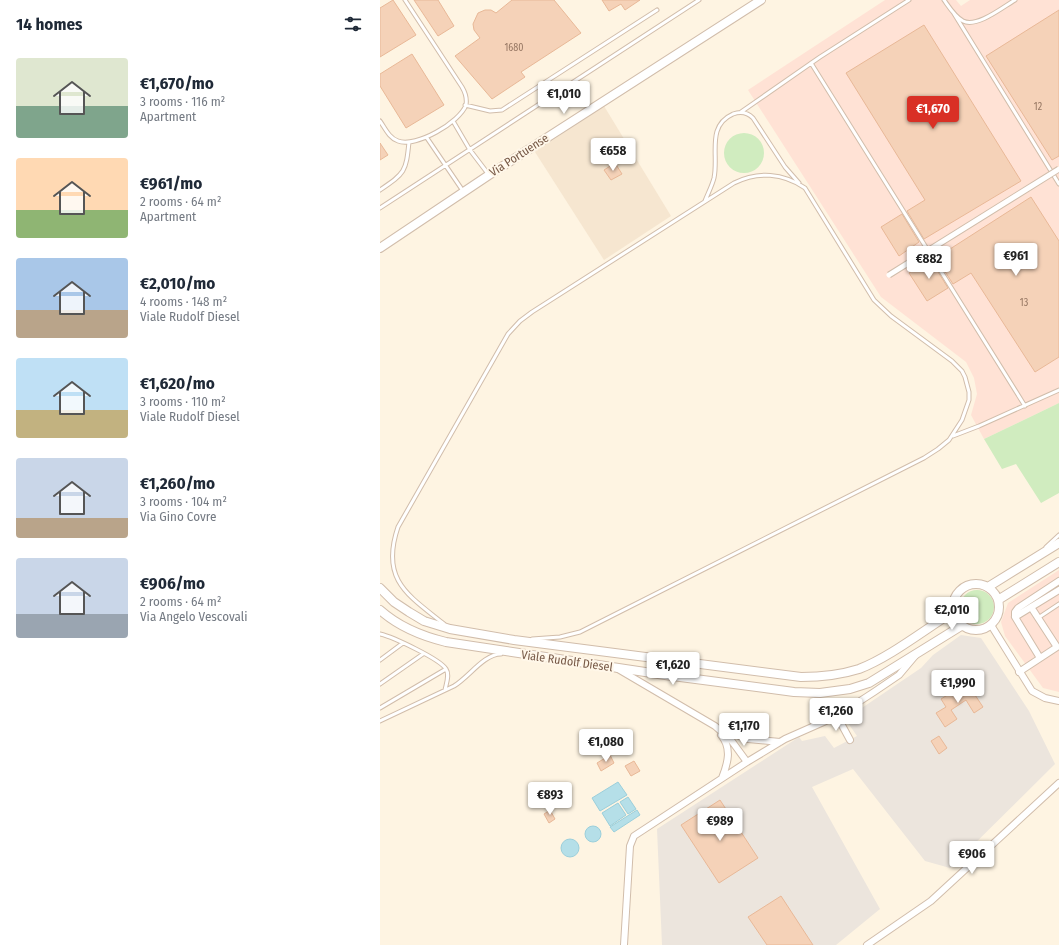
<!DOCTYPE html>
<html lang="en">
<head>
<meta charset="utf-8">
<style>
	body { margin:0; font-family:"Fira Sans Condensed",sans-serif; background:#f6f6f7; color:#1f2937; height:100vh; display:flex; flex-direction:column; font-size:15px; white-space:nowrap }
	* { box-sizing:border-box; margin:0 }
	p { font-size:13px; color:#747a83 }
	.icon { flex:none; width:22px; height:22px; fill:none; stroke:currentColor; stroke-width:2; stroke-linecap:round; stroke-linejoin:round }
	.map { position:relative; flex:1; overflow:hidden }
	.sheet { display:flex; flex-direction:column; background:#fff; width:380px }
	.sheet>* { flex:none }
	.price { position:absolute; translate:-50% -34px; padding:0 9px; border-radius:4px; background:#fff; color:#222; font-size:13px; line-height:26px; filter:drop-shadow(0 1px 2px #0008) }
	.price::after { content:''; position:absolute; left:50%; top:24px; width:12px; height:9px; margin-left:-6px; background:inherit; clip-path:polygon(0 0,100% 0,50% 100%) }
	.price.active { background:#d93025; color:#fff }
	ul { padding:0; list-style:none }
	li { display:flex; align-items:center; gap:12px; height:100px; padding:0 16px }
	li span { display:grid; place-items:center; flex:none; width:112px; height:80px; border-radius:4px; color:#555 }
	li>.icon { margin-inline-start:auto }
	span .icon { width:48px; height:48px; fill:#fffc; stroke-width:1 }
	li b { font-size:17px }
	h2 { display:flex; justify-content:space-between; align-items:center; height:48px; padding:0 16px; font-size:17px }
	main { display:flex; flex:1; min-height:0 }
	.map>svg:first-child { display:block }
	.residential { fill:#f6e6d0 }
	.commercial { fill:#ffe2d5 }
	.industrial { fill:#ece5dd }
	.green { fill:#d0ecbf }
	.water { fill:#b5dfe8; stroke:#9bcfdb }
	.building { fill:#f5d2b8; stroke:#e8b897 }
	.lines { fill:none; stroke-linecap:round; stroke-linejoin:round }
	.service-casing { stroke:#d1bdab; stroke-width:5 }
	.minor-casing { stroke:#d1bdab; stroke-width:8 }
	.tertiary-casing { stroke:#d1bdab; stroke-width:10 }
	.service { stroke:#fff; stroke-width:3 }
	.minor { stroke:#fff; stroke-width:6 }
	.tertiary { stroke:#fff; stroke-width:8 }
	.pedestrian-bridge-casing { stroke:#d1bdab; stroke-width:7; stroke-linecap:butt }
	.pedestrian-bridge { stroke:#fff; stroke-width:5 }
	.labels { text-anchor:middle; stroke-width:4; stroke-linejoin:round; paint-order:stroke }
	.number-label { font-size:10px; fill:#967763 }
	.street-label { font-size:12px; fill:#775947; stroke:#fff7e9 }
</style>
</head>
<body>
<main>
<section class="sheet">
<h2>14 homes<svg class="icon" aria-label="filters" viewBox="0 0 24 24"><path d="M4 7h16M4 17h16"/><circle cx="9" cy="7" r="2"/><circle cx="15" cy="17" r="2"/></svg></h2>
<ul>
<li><span style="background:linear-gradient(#dfe7d0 60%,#7fa58c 0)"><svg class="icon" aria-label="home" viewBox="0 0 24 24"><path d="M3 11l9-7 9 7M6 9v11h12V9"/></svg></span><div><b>€1,670/mo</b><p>3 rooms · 116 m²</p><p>Apartment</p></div></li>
<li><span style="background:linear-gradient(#ffd9b3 65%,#8fb573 0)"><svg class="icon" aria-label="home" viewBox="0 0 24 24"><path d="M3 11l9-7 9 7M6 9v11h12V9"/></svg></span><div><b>€961/mo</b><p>2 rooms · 64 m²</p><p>Apartment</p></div></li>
<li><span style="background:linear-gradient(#a9c7e8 65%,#b9a48a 0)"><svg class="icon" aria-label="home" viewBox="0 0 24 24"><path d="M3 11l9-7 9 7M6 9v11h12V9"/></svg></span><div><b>€2,010/mo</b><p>4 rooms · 148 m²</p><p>Viale Rudolf Diesel</p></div></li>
<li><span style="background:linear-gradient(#bfe0f5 65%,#c2b280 0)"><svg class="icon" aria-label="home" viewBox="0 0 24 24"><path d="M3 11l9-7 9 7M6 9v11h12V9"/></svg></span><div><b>€1,620/mo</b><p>3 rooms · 110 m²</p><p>Viale Rudolf Diesel</p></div></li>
<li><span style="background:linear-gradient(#c9d6e8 75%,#b9a48a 0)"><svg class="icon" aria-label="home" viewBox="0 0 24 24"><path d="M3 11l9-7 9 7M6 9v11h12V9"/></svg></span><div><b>€1,260/mo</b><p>3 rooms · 104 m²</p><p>Via Gino Covre</p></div></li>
<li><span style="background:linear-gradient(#c9d6e8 70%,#9aa5b1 0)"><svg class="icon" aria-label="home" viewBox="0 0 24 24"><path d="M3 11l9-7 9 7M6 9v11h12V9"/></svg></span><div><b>€906/mo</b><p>2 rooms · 64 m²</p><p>Via Angelo Vescovali</p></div></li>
</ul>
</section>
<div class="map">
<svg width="679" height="945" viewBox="0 0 679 945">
	<rect width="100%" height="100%" fill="#fef4e2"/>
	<path class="residential" d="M224 106 291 216 224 260 155 152Z"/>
	<path class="commercial" d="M505 0H576L581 6 590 0H679V403L604 439 591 415 597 394 594 378 586 362 501 297 368 90Z
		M679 570V692L663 688 625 636 621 622 628 603Z"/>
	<path class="industrial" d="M581 635 601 638 649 711 675 764 570 868 545 861 473 769 432 787 500 909 456 945H282L277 829 419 737 422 741 445 736 454 748 477 736 468 723 470 716 541 668 553 655Z"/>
	<path class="green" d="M344 153a20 20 0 1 1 40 0a20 20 0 1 1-40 0Z
		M679 403V493L661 503 636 464 622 469 604 439Z
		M580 607a17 17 0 1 1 34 0a17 17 0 1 1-34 0Z"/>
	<path class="water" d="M238 782 247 795 220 811 212 798Z
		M248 797 256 809 248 814 240 802Z
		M238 803 246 815 230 826 222 813Z
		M257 810 260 815 234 832 230 827Z
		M205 834a8 8 0 1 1 16 0a8 8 0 1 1-16 0Z
		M181 848a9 9 0 1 1 18 0a9 9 0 1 1-18 0Z"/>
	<path class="building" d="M13 0 36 35 0 57V8Z
		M34 0H58L74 26 58 36Z
		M132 0H174L201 33 141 72 145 77 112 99 75 56 100 38 94 30 93 24 98 13 105 10H111L116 13Z
		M222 0H260L245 10 241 4 229 11Z
		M679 10V156L672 160 606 56Z
		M544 25 641 181 544 239 527 211 545 200 466 73Z
		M32 54 64 105 26 128 0 86V74Z
		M0 143 8 155 0 160Z
		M235 163 242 174 231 180 224 170Z
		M651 197 679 241V357L655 372 591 273 573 284 555 256 569 247 570 249Z
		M522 214 539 242 519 256 501 227Z
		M550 259 568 288 547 301 529 273Z
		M587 683 603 707 594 713 586 700 571 710 577 719 565 727 556 713 566 707 561 699Z
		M559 736 567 748 559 754 551 741Z
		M230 755 234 763 221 771 217 763Z
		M254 761 260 771 251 776 245 766Z
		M340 800 378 858 339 883 301 825Z
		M170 810 175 819 169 823 164 814Z
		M401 896 433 945H387L368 917Z"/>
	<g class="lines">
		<defs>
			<path id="service" d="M564 0C569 7 575 17 583 21 597 28 623 7 635 0
				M573 12 679 184
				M431 63 645 406
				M85 105 110 111 122 110 277 10
				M361 112 440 57 529 0
				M0 121C5 128 9 138 18 141 36 148 80 122 86 105 87 99 85 92 82 87L25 0
				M73 121 90 150 109 175
				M47 138 83 191
				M0 190C25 173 26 172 29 142
				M325 201C328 193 332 186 334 178 339 155 326 126 353 114 361 111 367 112 373 118L405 167 419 183
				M0 208 319 0
				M573 436 599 426 679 390
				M666 547 679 535
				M658 618 679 604
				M64 624C28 595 0 580 18 527L128 334 140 321 152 312 354 183C378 171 403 173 425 188L494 300 511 316 572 361 582 371 585 377 589 392V400L582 420 569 440 558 449 544 458 200 632 180 637 152 639
				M0 634C13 637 60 659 66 669 70 675 66 684 65 690
				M0 660 23 643
				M0 684 43 654
				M0 708 66 669
				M0 721 74 686C89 677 104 654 121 654"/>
			<path id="minor" d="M635 617 679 590
				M611 625 652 691 665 698 679 701
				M660 658 635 617V612L638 608 679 581
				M238 669 335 726 351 740 367 762
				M639 672 677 647 651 607
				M457 716 470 740
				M343 730 368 739 400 742
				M341 735C352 748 348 763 342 778
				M244 945 250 846 254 836 367 762 405 739 457 716 494 692 519 675 535 656
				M487 945 551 901 679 783"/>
			<path id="tertiary" d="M0 248 109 175 381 0
				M573 607a23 23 0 1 1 46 0a23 23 0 1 1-46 0Z
				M608 587 679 543
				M0 588 14 602 29 612 44 621 70 629 134 640 421 677C441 677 460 675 479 669 510 657 544 630 573 612
				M618 600 679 562
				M0 610C19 627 41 636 66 642L285 675 414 692 440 693 470 689 489 683 581 626"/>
		</defs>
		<use href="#service" class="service-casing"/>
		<use href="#minor" class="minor-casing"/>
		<use href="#tertiary" class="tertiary-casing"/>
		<use href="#service" class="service"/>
		<use href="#minor" class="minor"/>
		<use href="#tertiary" class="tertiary"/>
		<defs>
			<path id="pedestrian-bridge" d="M509 275 679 169"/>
		</defs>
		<use href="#pedestrian-bridge" class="pedestrian-bridge-casing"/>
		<use href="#pedestrian-bridge" class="pedestrian-bridge"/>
	</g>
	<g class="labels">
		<g class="number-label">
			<text x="134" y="51">1680</text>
			<text x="658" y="110">12</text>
			<text x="644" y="306">13</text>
		</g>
		<g class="street-label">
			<text transform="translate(139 155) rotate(-33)" y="4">Via Portuense</text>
			<text transform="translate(187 661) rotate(8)" y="4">Viale Rudolf Diesel</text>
		</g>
	</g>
</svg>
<b class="price" style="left:184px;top:115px">€1,010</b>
<b class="price active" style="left:553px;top:130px">€1,670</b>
<b class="price" style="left:233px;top:172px">€658</b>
<b class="price" style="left:636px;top:277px">€961</b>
<b class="price" style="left:549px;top:280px">€882</b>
<b class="price" style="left:572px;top:631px">€2,010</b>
<b class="price" style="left:293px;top:686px">€1,620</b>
<b class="price" style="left:578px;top:704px">€1,990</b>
<b class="price" style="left:456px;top:732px">€1,260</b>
<b class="price" style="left:364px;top:747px">€1,170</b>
<b class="price" style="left:226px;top:763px">€1,080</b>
<b class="price" style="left:170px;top:816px">€893</b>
<b class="price" style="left:340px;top:842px">€989</b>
<b class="price" style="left:592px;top:875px">€906</b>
</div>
</main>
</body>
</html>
